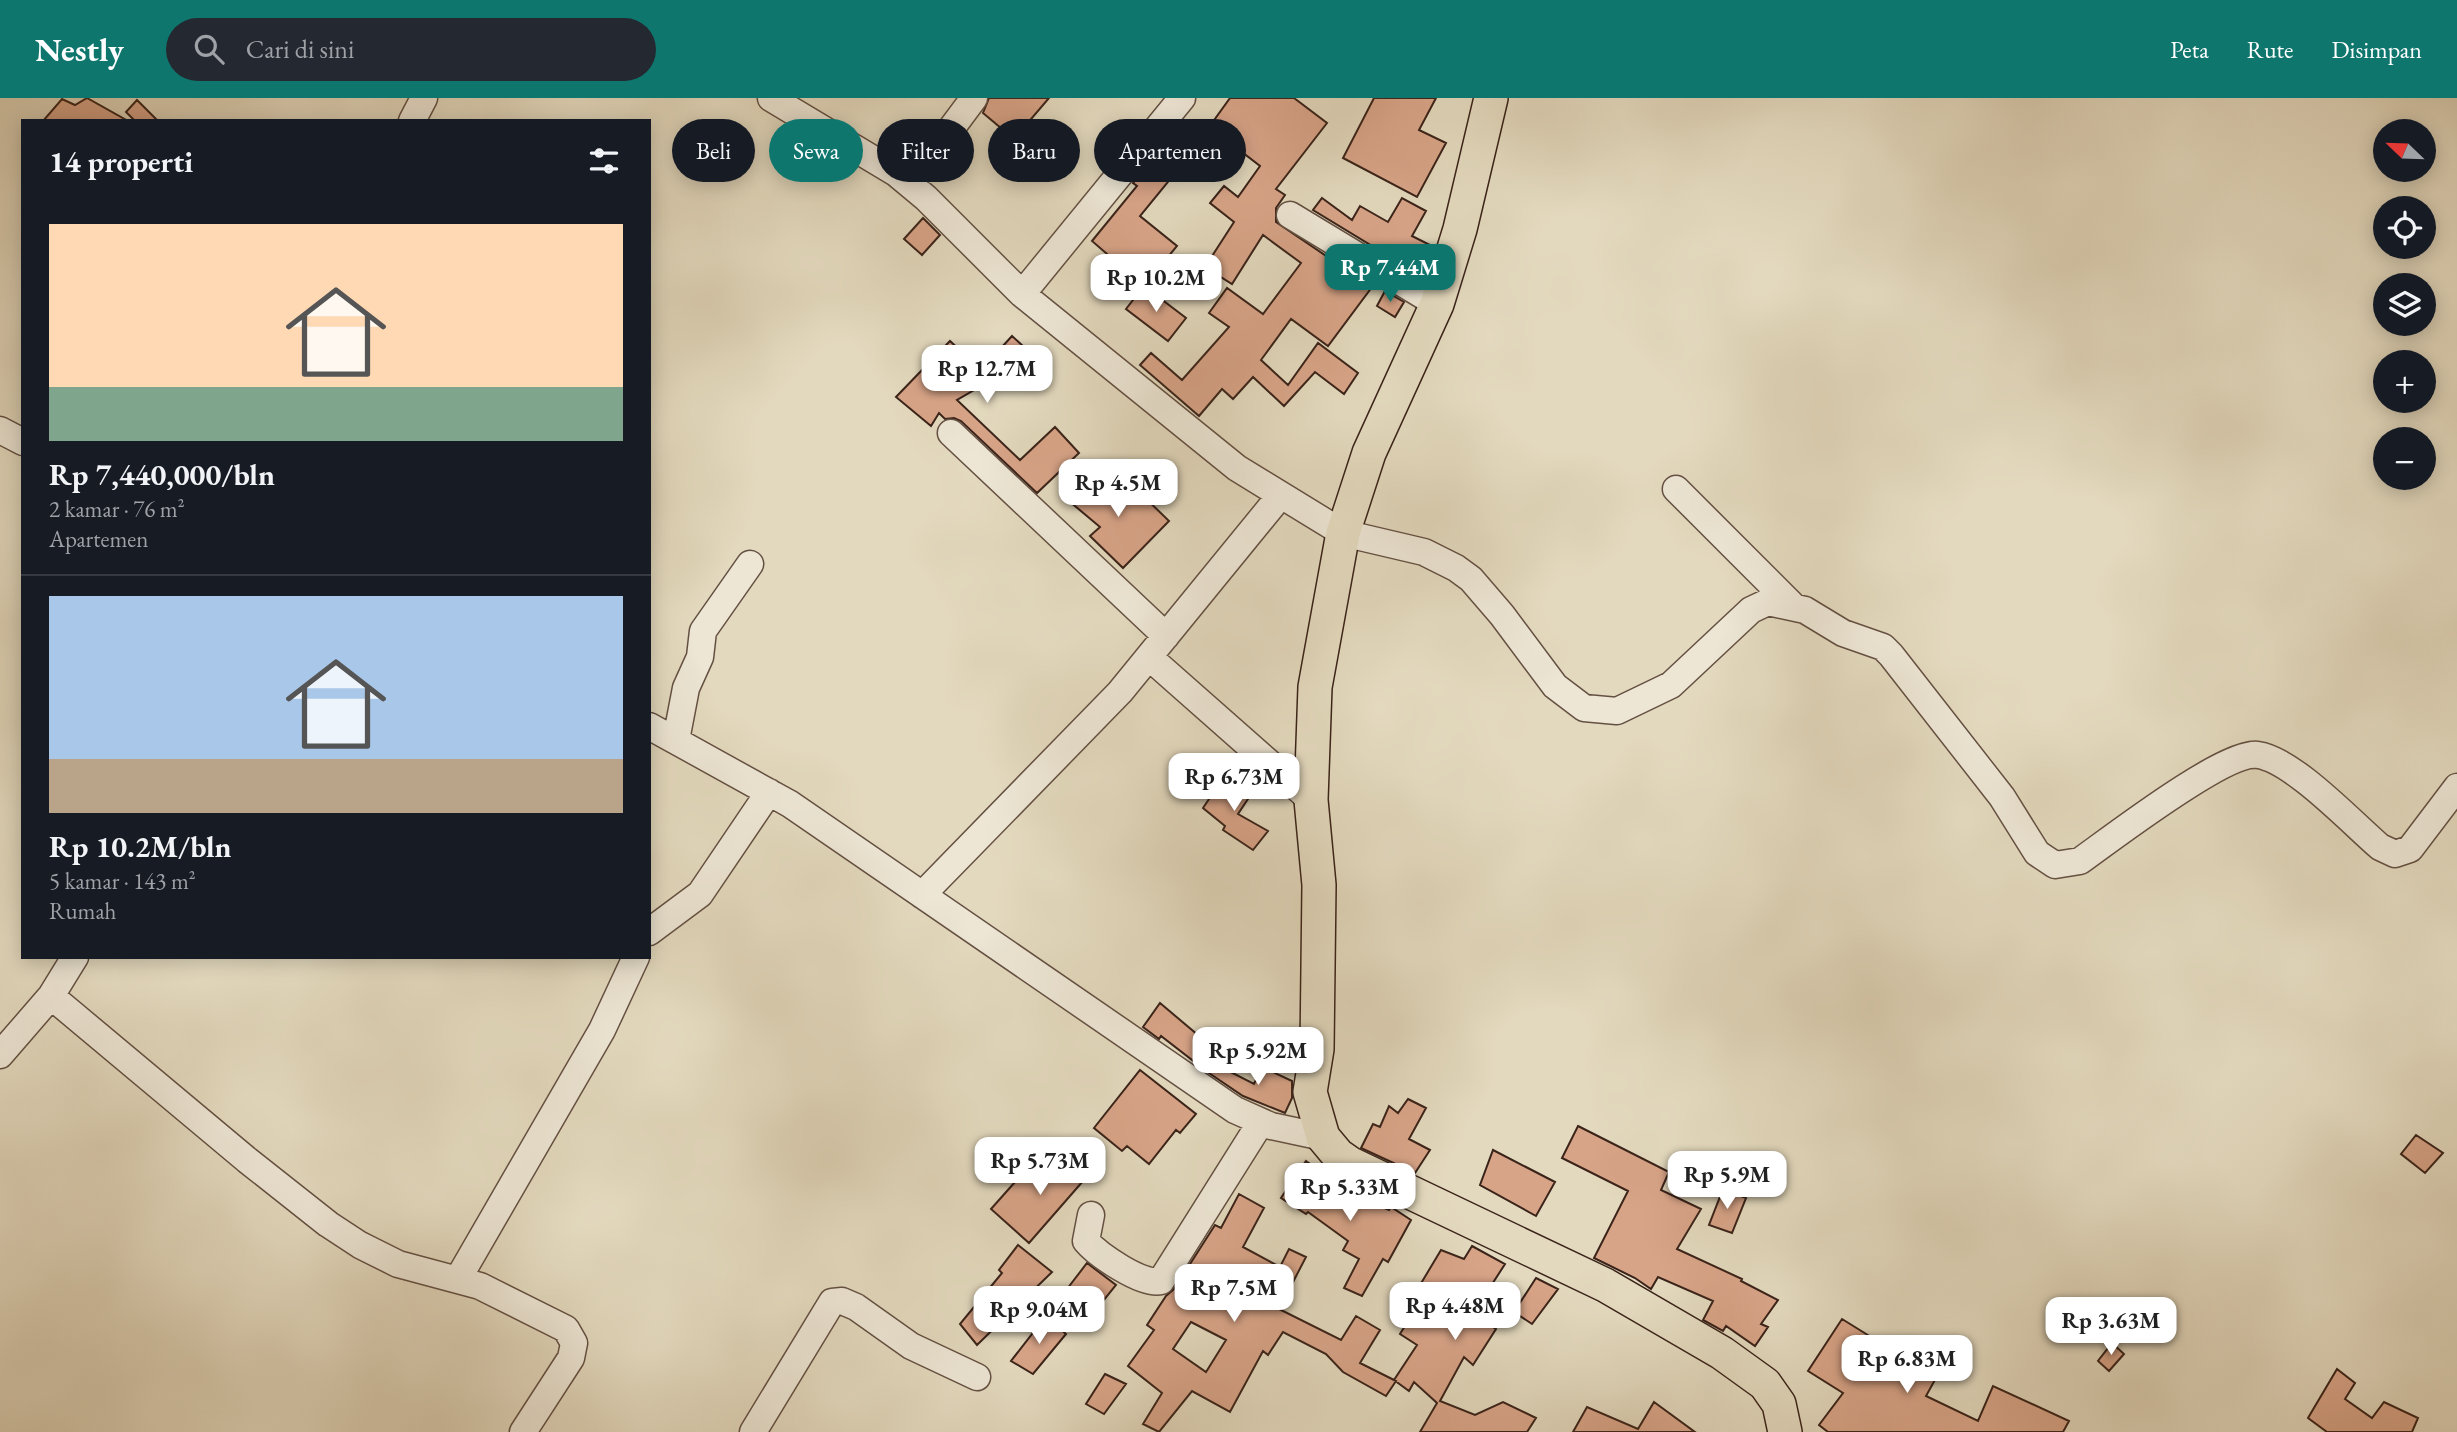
<!DOCTYPE html>
<html lang="id">
<head>
<meta charset="utf-8">
<style>
	body { margin:0; font-family:"EB Garamond",serif; background:#242831; color:#f1f3f6; height:100vh; display:flex; flex-direction:column; font-size:26px; white-space:nowrap }
	* { box-sizing:border-box; margin:0 }
	p { font-size:23px; color:#9ea1a6 }
	.icon { flex:none; width:38px; height:38px; fill:none; stroke:currentColor; stroke-width:2; stroke-linecap:round; stroke-linejoin:round }
	.map { position:relative; flex:1; overflow:hidden }
	.details { position:absolute; left:21px; top:21px; width:630px; height:840px; display:flex; flex-direction:column; background:#171b24; border-radius:0px; box-shadow:0 4px 18px #0003 }
	.details>* { flex:none }
	.guide { position:absolute; left:672px; top:21px; width:665px; height:63px; display:flex; gap:14px }
	.needle { width:46px; rotate:293deg }
	.tools { position:absolute; left:2373px; top:21px; display:grid; gap:14px }
	.tools a { display:grid; place-items:center; width:63px; height:63px; border-radius:50%; background:#171b24; box-shadow:0 4px 18px #0003; font-size:35px }
	.price { position:absolute; translate:-50% -60px; padding:0 16px; border-radius:14px; background:#fff; color:#222; font-size:23px; line-height:46px; filter:drop-shadow(0 2px 4px #0008) }
	.price::after { content:''; position:absolute; left:50%; top:42px; width:21px; height:16px; margin-left:-10px; background:inherit; clip-path:polygon(0 0,100% 0,50% 100%) }
	.price.selected { background:#0f766e; color:#fff }
	ul { padding:0; list-style:none }
	li { display:grid; align-content:center; gap:14px; height:371px; padding:0 28px }
	li+li { border-top:2px solid #363941 }
	li span { display:grid; place-items:center; height:217px; border-radius:0px; color:#555 }
	li>.icon { margin-inline-start:auto }
	span .icon { width:126px; height:126px; fill:#fffc; stroke-width:1 }
	li b { font-size:30px }
	h2 { display:flex; justify-content:space-between; align-items:center; height:84px; padding:0 28px; font-size:30px }
	.pill { padding:0 24px; border-radius:32px; background:#171b24; box-shadow:0 4px 18px #0003; font-size:24px; line-height:63px }
	.pill.selected { background:#0f766e; color:#fff }
	header { display:flex; align-items:center; gap:42px; box-sizing:border-box; height:98px; padding:0 35px; background:#0f766e; color:#fff }
	header strong { font-size:33px }
	nav { display:flex; gap:38px; margin-inline-start:auto; font-size:24px }
	.search { width:490px; height:63px; background:#242831; display:flex; align-items:center; gap:18px; box-sizing:border-box; padding:0 24px; border-radius:38px; color:#9ea1a6; font-size:26px }
	.map>svg:first-child { display:block }
	.building { fill:#d8a488; stroke:#3a2319; stroke-width:2; fill-rule:evenodd }
	.lines { fill:none; stroke-linecap:round; stroke-linejoin:round }
	.minor-casing { stroke:#645042; stroke-width:29 }
	.major-casing { stroke:#3a2319; stroke-width:36 }
	.minor { stroke:#ede6d5; stroke-width:26 }
	.major { stroke:#e3d9be; stroke-width:33 }
</style>
</head>
<body>
<header>
<strong>Nestly</strong>
<div class="search"><svg class="icon" aria-label="search" viewBox="0 0 24 24"><circle cx="10" cy="10" r="6"/><path d="M15 15l6 6"/></svg>Cari di sini</div>
<nav><a>Peta</a><a>Rute</a><a>Disimpan</a></nav>
</header>
<div class="map">
<svg width="2457" height="1334" viewBox="0 0 2457 1334">
	<rect width="100%" height="100%" fill="#e3d9be"/>
	<filter id="stains"><feTurbulence type="fractalNoise" baseFrequency=".00286" numOctaves="4"/><feColorMatrix values="0 0 0 0 .2 0 0 0 0 .09 0 0 0 0 .02 0 0 0 .5 -.17"/></filter>
	<radialGradient id="worn" r=".72"><stop offset=".6" stop-color="#630" stop-opacity="0"/><stop offset="1" stop-color="#630" stop-opacity=".3"/></radialGradient>
	<path class="building" d="M87 0 128 23H43L62 1 75 7Z
		M989 0H1049L1014 41 983 15Z
		M1230 0H1294L1327 25 1276 91 1285 97 1276 110V124L1372 189 1328 248 1291 221 1261 262 1288 287 1318 245 1358 275 1344 296 1315 274 1284 308 1253 279 1233 301 1222 291 1199 318 1140 267 1151 255 1182 282 1229 229 1209 215 1227 190 1263 216 1301 165 1263 137 1232 186 1205 169 1234 124 1210 105 1224 88 1238 99 1260 68 1225 41 1218 50 1202 39Z
		M1374 0H1436L1419 32 1446 45 1417 99 1343 60Z
		M137 2 158 23H135L126 14Z
		M1169 41 1190 57 1140 118 1177 148 1144 188 1092 143 1137 88 1133 85Z
		M1322 100 1352 122 1360 108 1388 124 1402 100 1426 113 1412 138 1434 149 1423 179 1313 112Z
		M923 120 940 137 922 157 904 141Z
		M1144 188 1186 220 1168 243 1126 211Z
		M1385 193 1404 204 1395 219 1377 208Z
		M1012 238 1048 271 1030 291 1009 272 957 302 1020 362 1055 329 1079 355 1037 395 961 323 954 320 945 321 939 315 931 328 896 299 950 243 981 272Z
		M1093 374 1126 401 1136 391 1169 423 1123 470 1090 438 1100 429 1069 403Z
		M1225 677 1250 698 1238 716 1268 733 1253 752 1223 732 1225 728 1203 710Z
		M1160 905 1218 954 1205 972 1161 938 1159 941 1143 929Z
		M1211 964 1254 986 1262 969 1292 983V1000L1285 1015 1243 998 1206 973Z
		M1140 972 1196 1016 1180 1035 1176 1032 1149 1066 1127 1048 1122 1053 1094 1030Z
		M1408 1001 1426 1010 1409 1041 1430 1052 1415 1075 1361 1050 1373 1026 1380 1029 1389 1008 1398 1015Z
		M1578 1028 1669 1074 1661 1092 1701 1111 1677 1151 1742 1181 1741 1183 1778 1202 1761 1226 1768 1229 1755 1248 1726 1228 1723 1233 1703 1222 1713 1203 1658 1179 1651 1191 1635 1180 1594 1160 1628 1093 1562 1060Z
		M2416 1037 2443 1055 2425 1075 2401 1056Z
		M1493 1052 1555 1084 1536 1118 1480 1087Z
		M1066 1054 1090 1075 1029 1145 991 1111 1023 1075 1037 1087Z
		M1306 1063 1330 1080 1324 1089 1357 1105 1360 1099 1389 1112 1391 1109 1411 1122 1388 1164 1383 1161 1362 1198 1344 1190 1359 1161 1343 1152 1348 1143 1308 1114 1306 1116 1281 1100Z
		M1723 1091 1746 1100 1732 1135 1709 1127Z
		M1239 1096 1264 1110 1243 1149 1280 1169 1289 1151 1306 1159 1279 1211 1341 1242 1356 1218 1380 1232 1360 1265 1396 1283 1386 1298 1343 1274 1326 1256 1283 1234 1268 1257 1263 1253 1230 1314 1192 1293 1159 1334 1143 1326 1162 1295 1128 1268 1154 1232 1147 1227 1166 1198 1174 1191 1215 1127 1221 1130ZM1191 1224 1226 1242 1206 1274 1173 1251Z
		M1018 1147 1052 1174 977 1247 960 1226 1002 1175 999 1172Z
		M1472 1148 1505 1166 1473 1216 1496 1231 1473 1267 1464 1259 1440 1303 1475 1317 1503 1304 1536 1320 1527 1334H1420L1437 1305 1414 1284 1409 1293 1394 1282 1417 1247 1400 1236 1425 1196 1417 1192 1441 1152 1464 1161Z
		M1087 1165 1116 1187 1095 1213 1067 1191Z
		M1536 1180 1558 1191 1532 1226 1514 1214Z
		M1046 1218 1066 1236 1033 1276 1011 1263Z
		M1842 1221 1900 1257 1897 1261 1936 1280 1926 1298 1978 1323 1993 1288 2069 1323 2063 1334H1828L1819 1327 1843 1295 1808 1273Z
		M2112 1245 2124 1256 2109 1273 2098 1263Z
		M2337 1271 2355 1285 2345 1301 2372 1320 2384 1304 2418 1320 2412 1334H2327L2308 1320Z
		M1105 1276 1126 1286 1104 1316 1086 1306Z
		M1654 1304 1695 1334H1573L1587 1309 1638 1331Z"/>
	<g class="lines">
		<defs>
			<path id="minor" d="M771 0 896 75 926 100 1022 196 1237 370 1343 435 1424 454 1456 470 1471 481 1502 517 1555 588 1584 610 1617 613 1671 587 1751 512 1768 504 1805 512 1843 535 1883 549 1891 557 2002 699 2037 755 2055 767 2080 763C2111 741 2226 652 2258 657 2293 662 2352 725 2380 749L2395 756 2410 751 2457 689
				M412 23 424 0
				M910 86 974 0
				M1290 117 1437 206
				M1022 196 1182 0
				M0 332 23 344
				M951 335 1166 538
				M1676 391 1791 506
				M1149 559 1311 702
				M649 628 790 706 1235 1012 1271 1028 1323 1039
				M676 642 686 590 700 559 703 533 750 466
				M922 797 1120 594 1280 398
				M649 834 700 796 769 694
				M51 898 247 1062 328 1126 360 1147 398 1166 480 1188 566 1231 574 1245 571 1260 523 1334
				M0 957 51 898 75 859
				M1091 1117 1086 1143C1098 1157 1143 1188 1161 1183L1261 1024
				M458 1181 602 932 636 859
				M753 1334 832 1204 842 1203 856 1209 911 1248 977 1279"/>
			<path id="major" d="M1491 0 1460 131 1437 206 1369 355 1343 435 1315 589 1311 702 1319 787 1317 951 1310 994 1323 1039 1338 1057 1351 1066 1605 1187 1722 1255 1765 1286 1779 1306 1785 1334"/>
		</defs>
		<use href="#minor" class="minor-casing"/>
		<use href="#major" class="major-casing"/>
		<use href="#minor" class="minor"/>
		<use href="#major" class="major"/>
	</g>
	<rect width="100%" height="100%" filter="url(#stains)"/>
	<rect width="100%" height="100%" fill="url(#worn)"/>
</svg>
<div class="tools">
<a><svg class="needle" viewBox="-14 -14 28 28"><path d="M0-13l5 13h-10z" fill="#e53935"/><path d="M0 13l5-13h-10z" fill="#9ea1a6"/></svg></a>
<a><svg class="icon" aria-label="locate" viewBox="0 0 24 24"><circle cx="12" cy="12" r="6"/><path d="M12 2v4M12 18v4M2 12h4M18 12h4"/></svg></a>
<a><svg class="icon" aria-label="layers" viewBox="0 0 24 24"><path d="M12 4l9 5-9 5-9-5zM3 14l9 5 9-5"/></svg></a>
<a>+</a>
<a>−</a>
</div>
<b class="price selected" style="left:1390px;top:206px">Rp 7.44M</b>
<b class="price" style="left:1156px;top:216px">Rp 10.2M</b>
<b class="price" style="left:987px;top:307px">Rp 12.7M</b>
<b class="price" style="left:1118px;top:421px">Rp 4.5M</b>
<b class="price" style="left:1234px;top:715px">Rp 6.73M</b>
<b class="price" style="left:1258px;top:989px">Rp 5.92M</b>
<b class="price" style="left:1040px;top:1099px">Rp 5.73M</b>
<b class="price" style="left:1727px;top:1113px">Rp 5.9M</b>
<b class="price" style="left:1350px;top:1125px">Rp 5.33M</b>
<b class="price" style="left:1234px;top:1226px">Rp 7.5M</b>
<b class="price" style="left:1455px;top:1244px">Rp 4.48M</b>
<b class="price" style="left:1039px;top:1248px">Rp 9.04M</b>
<b class="price" style="left:2111px;top:1259px">Rp 3.63M</b>
<b class="price" style="left:1907px;top:1297px">Rp 6.83M</b>
<div class="guide">
<a class="pill">Beli</a>
<a class="pill selected">Sewa</a>
<a class="pill">Filter</a>
<a class="pill">Baru</a>
<a class="pill">Apartemen</a>
</div>
<section class="details">
<h2>14 properti<svg class="icon" aria-label="filters" viewBox="0 0 24 24"><path d="M4 7h16M4 17h16"/><circle cx="9" cy="7" r="2"/><circle cx="15" cy="17" r="2"/></svg></h2>
<ul>
<li><span style="background:linear-gradient(#ffd9b3 75%,#7fa58c 0)"><svg class="icon" aria-label="home" viewBox="0 0 24 24"><path d="M3 11l9-7 9 7M6 9v11h12V9"/></svg></span><div><b>Rp 7,440,000/bln</b><p>2 kamar · 76 m²</p><p>Apartemen</p></div></li>
<li><span style="background:linear-gradient(#a9c7e8 75%,#b9a48a 0)"><svg class="icon" aria-label="home" viewBox="0 0 24 24"><path d="M3 11l9-7 9 7M6 9v11h12V9"/></svg></span><div><b>Rp 10.2M/bln</b><p>5 kamar · 143 m²</p><p>Rumah</p></div></li>
</ul>
</section>
</div>
</body>
</html>
